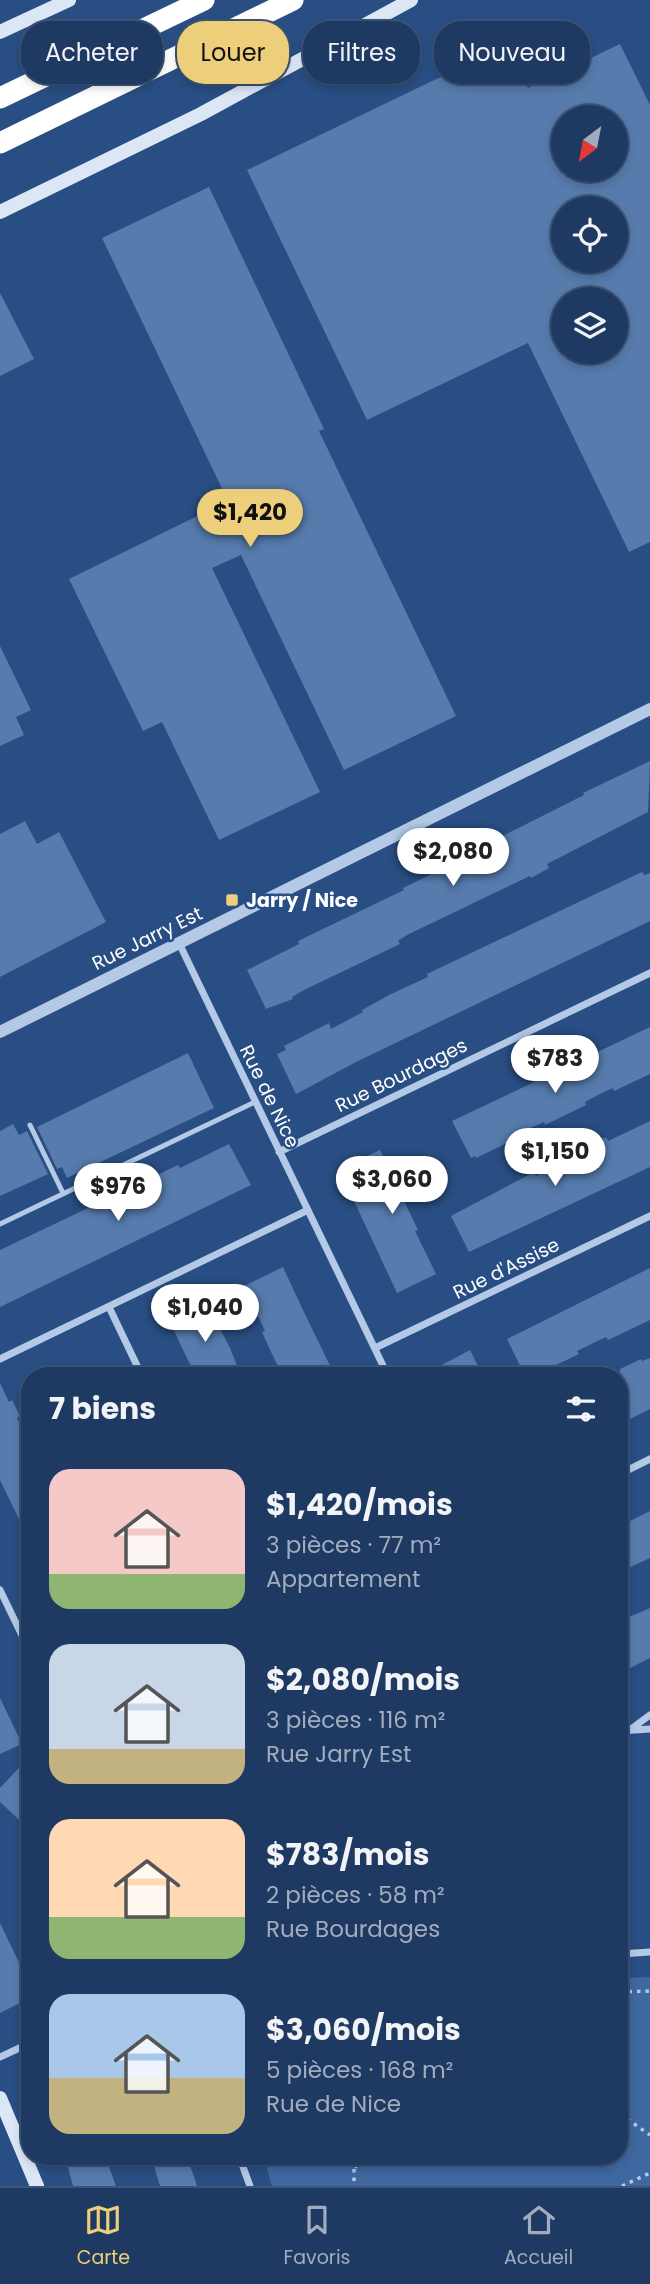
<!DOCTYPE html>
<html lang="fr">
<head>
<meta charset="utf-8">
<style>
	body { margin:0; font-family:Poppins,sans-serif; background:#2c456b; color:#f1f3f6; height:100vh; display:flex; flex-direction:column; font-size:26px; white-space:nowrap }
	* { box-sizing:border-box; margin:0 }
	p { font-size:23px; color:#a1adbe }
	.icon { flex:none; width:38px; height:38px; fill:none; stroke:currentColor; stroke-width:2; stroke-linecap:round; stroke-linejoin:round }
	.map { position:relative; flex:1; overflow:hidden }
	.side { position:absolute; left:21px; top:1367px; width:607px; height:798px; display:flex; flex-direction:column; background:#1f3a62; border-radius:28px; box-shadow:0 4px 10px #0003,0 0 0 2px #3c5477 }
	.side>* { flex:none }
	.hud { position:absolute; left:21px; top:21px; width:609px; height:63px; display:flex; gap:14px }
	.needle { width:46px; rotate:212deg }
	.controls { position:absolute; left:551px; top:105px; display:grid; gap:14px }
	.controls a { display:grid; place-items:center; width:77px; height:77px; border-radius:50%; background:#1f3a62; box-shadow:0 4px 10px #0003,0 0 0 2px #3c5477; font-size:35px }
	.price { position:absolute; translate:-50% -60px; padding:0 16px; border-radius:24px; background:#fff; color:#222; font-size:23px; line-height:46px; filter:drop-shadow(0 2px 4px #0008) }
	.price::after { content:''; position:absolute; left:50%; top:42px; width:21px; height:16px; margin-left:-10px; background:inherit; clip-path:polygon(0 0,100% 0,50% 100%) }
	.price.on { background:#edce7a; color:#111 }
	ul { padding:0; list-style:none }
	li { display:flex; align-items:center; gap:21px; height:175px; padding:0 28px }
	li span { display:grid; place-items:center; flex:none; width:196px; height:140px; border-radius:21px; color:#555 }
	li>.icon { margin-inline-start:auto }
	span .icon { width:84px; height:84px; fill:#fffc; stroke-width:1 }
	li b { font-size:30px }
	h2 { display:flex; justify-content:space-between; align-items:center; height:84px; padding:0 28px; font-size:30px }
	.tag { padding:0 24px; border-radius:28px; background:#1f3a62; box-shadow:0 4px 10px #0003,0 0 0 2px #3c5477; font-size:24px; line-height:63px }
	.tag.on { background:#edce7a; color:#111 }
	.menu { display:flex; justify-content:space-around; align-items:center; height:98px; border-top:2px solid #3c5477; background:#1f3a62; font-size:19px; color:#a1adbe }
	.menu a { display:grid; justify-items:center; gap:4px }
	.menu .on { color:#edce7a }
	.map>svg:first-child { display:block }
	.green { fill:#3e689f }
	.building { fill:#567bac; fill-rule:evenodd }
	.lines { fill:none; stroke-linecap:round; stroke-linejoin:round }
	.path { stroke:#b3c9e6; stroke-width:3.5; stroke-dasharray:3.5 5; stroke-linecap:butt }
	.service { stroke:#b3c9e6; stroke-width:5 }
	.minor { stroke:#b3c9e6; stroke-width:7 }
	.tertiary { stroke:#b3c9e6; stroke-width:12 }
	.secondary { stroke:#dce7f6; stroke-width:14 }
	.motorway { stroke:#fff; stroke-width:21 }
	.poi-dot { fill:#edce7a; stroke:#294e83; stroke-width:2.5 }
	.labels { text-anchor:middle; stroke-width:5; stroke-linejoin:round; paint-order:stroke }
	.poi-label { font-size:19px; font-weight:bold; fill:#fff; stroke:#294e83; text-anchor:start }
	.street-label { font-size:19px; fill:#fff; stroke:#294e83 }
</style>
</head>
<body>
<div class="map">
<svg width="650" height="2186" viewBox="0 0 650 2186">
	<rect width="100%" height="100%" fill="#294e83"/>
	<path class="green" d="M650 1977V2186H272L263 2156H620V1978Z"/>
	<path class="building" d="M620 44 650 105V542L629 552 528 343 367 420 247 170 507 45 528 88ZM564 117H616V170H564ZM564 208H616V261H564ZM564 299H616V352H564Z
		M209 187 324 429 319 431 456 716 344 770 241 555 212 568 320 792 219 840 162 722 143 731 69 579 228 501 102 238Z
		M0 293 34 359 0 376Z
		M0 646 31 710 16 717 24 735 0 746Z
		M650 761 648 812 547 864 549 868 531 878 530 876 407 935 398 941 400 944 304 990 292 997 293 999 266 1009 247 970 299 944 298 941 404 890 403 888 450 865 449 863 584 795 583 793Z
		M25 821 37 844 59 832 106 922 0 977V834Z
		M642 872 644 875 650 873V921L358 1061 296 1094 277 1054 286 1050 284 1046 329 1023 331 1029 363 1012 362 1010 391 994 428 977 427 974Z
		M650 1027V1074L614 1091 613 1088 598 1095 585 1102 586 1105 545 1125 544 1122 528 1129 510 1138 511 1141 476 1158 475 1156 471 1158 452 1121Z
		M188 1053 214 1108 67 1178 62 1167 57 1169 37 1127Z
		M650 1121V1167L469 1252 451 1216 534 1172 536 1176 565 1161 564 1159 606 1137 608 1141Z
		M13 1124 19 1135 27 1131 48 1174 0 1196V1131Z
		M229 1144 251 1185 0 1307V1250L178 1165 180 1168Z
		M380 1150 397 1185 441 1165 448 1180 404 1201 418 1230 415 1231 436 1274 397 1293 339 1169Z
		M283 1267 302 1308 335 1376H283L271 1352 262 1332 265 1331 244 1286Z
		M650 1268V1320L608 1340 606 1337 577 1351 579 1354 533 1376H525L507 1339Z
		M208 1305 230 1348 241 1376H196L182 1348 170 1322Z
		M470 1350 483 1376H421Z
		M650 1358V1409L628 1420 620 1404V1369L641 1359 642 1361Z
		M0 1383 9 1402 12 1400 20 1416 17 1418 30 1445V1542L0 1480Z
		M650 1511V1558L620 1572V1526Z
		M650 1608V1658L620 1673V1621Z
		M0 1698 22 1744 0 1754Z
		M30 1756V1830L0 1802V1788Z
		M0 1923 30 1985V1998L0 2013Z
		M77 2156H105L116 2186H73L66 2160Z
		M151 2156H187L197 2186H160Z"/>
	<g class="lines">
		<path class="path" d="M620 1992 650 1991
			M620 2114 650 2135
			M620 2121 626 2119
			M346 2156 354 2169 364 2156
			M354 2169V2186
			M622 2186 650 2173"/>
		<path class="service" d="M30 1125 63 1193
			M0 1224 255 1102"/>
		<path class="minor" d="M179 943 388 1376
			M279 1152 650 973
			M109 1307 142 1376
			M375 1348 650 1216
			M0 1359 308 1210
			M620 1474 650 1459
			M0 1590 30 1652
			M631 1729 650 1715
			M620 1731 650 1729
			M620 1904 623 1954
			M620 1954 650 1952
			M0 2057 30 2043
			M239 2156 250 2186"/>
		<path class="tertiary" d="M0 1032 650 709"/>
		<path class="secondary" d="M0 32 69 0
			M0 212 201 114 411 0
			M0 2098 37 2186"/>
		<path class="motorway" d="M0 98 204 0
			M0 143 293 0"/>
	</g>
	<rect class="poi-dot" x="225" y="893" width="14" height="14" rx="3.5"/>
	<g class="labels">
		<g class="poi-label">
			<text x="246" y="907">Jarry / Nice</text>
		</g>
		<g class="street-label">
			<text transform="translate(147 938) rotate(-26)" y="7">Rue Jarry Est</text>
			<text transform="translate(401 1075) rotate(-26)" y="7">Rue Bourdages</text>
			<text transform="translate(270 1096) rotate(64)" y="7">Rue de Nice</text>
			<text transform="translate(506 1268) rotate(-26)" y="7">Rue d'Assise</text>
		</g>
	</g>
</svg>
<div class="controls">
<a><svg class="needle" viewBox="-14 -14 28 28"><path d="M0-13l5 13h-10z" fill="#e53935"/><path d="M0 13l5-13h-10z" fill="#a1adbe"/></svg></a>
<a><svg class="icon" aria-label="locate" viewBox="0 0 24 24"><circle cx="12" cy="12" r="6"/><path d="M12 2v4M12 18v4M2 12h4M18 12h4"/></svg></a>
<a><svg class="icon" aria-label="layers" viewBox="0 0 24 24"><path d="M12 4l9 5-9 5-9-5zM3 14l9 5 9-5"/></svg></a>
</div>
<b class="price on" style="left:250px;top:549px">$1,420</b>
<b class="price" style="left:453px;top:888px">$2,080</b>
<b class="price" style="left:555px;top:1095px">$783</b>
<b class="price" style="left:555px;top:1188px">$1,150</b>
<b class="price" style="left:392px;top:1216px">$3,060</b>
<b class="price" style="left:118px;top:1223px">$976</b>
<b class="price" style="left:205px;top:1344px">$1,040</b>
<div class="hud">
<a class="tag">Acheter</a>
<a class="tag on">Louer</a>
<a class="tag">Filtres</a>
<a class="tag">Nouveau</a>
</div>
<section class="side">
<h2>7 biens<svg class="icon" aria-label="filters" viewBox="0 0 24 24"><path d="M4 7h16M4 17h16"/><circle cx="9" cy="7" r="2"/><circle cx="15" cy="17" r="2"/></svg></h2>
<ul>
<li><span style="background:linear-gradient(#f6c9c9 75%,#8fb573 0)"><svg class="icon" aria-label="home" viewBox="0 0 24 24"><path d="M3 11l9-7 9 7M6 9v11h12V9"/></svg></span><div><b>$1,420/mois</b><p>3 pièces · 77 m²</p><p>Appartement</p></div></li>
<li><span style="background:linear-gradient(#c9d6e8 75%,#c2b280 0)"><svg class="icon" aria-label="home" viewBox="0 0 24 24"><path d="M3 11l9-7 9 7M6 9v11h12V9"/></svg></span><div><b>$2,080/mois</b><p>3 pièces · 116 m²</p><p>Rue Jarry Est</p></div></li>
<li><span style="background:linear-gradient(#ffd9b3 70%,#8fb573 0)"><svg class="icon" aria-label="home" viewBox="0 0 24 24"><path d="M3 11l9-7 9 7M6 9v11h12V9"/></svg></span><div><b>$783/mois</b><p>2 pièces · 58 m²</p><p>Rue Bourdages</p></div></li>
<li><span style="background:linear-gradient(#a9c7e8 60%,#c2b280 0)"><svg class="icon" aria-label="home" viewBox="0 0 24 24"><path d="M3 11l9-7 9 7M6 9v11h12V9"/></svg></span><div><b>$3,060/mois</b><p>5 pièces · 168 m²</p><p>Rue de Nice</p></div></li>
</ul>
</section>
</div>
<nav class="menu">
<a class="on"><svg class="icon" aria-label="map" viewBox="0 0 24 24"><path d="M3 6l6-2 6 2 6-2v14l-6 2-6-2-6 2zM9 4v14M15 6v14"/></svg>Carte</a>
<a><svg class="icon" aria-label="saved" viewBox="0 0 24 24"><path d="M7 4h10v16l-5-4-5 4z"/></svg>Favoris</a>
<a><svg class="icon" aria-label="home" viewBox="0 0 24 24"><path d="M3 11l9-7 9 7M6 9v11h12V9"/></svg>Accueil</a>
</nav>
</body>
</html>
